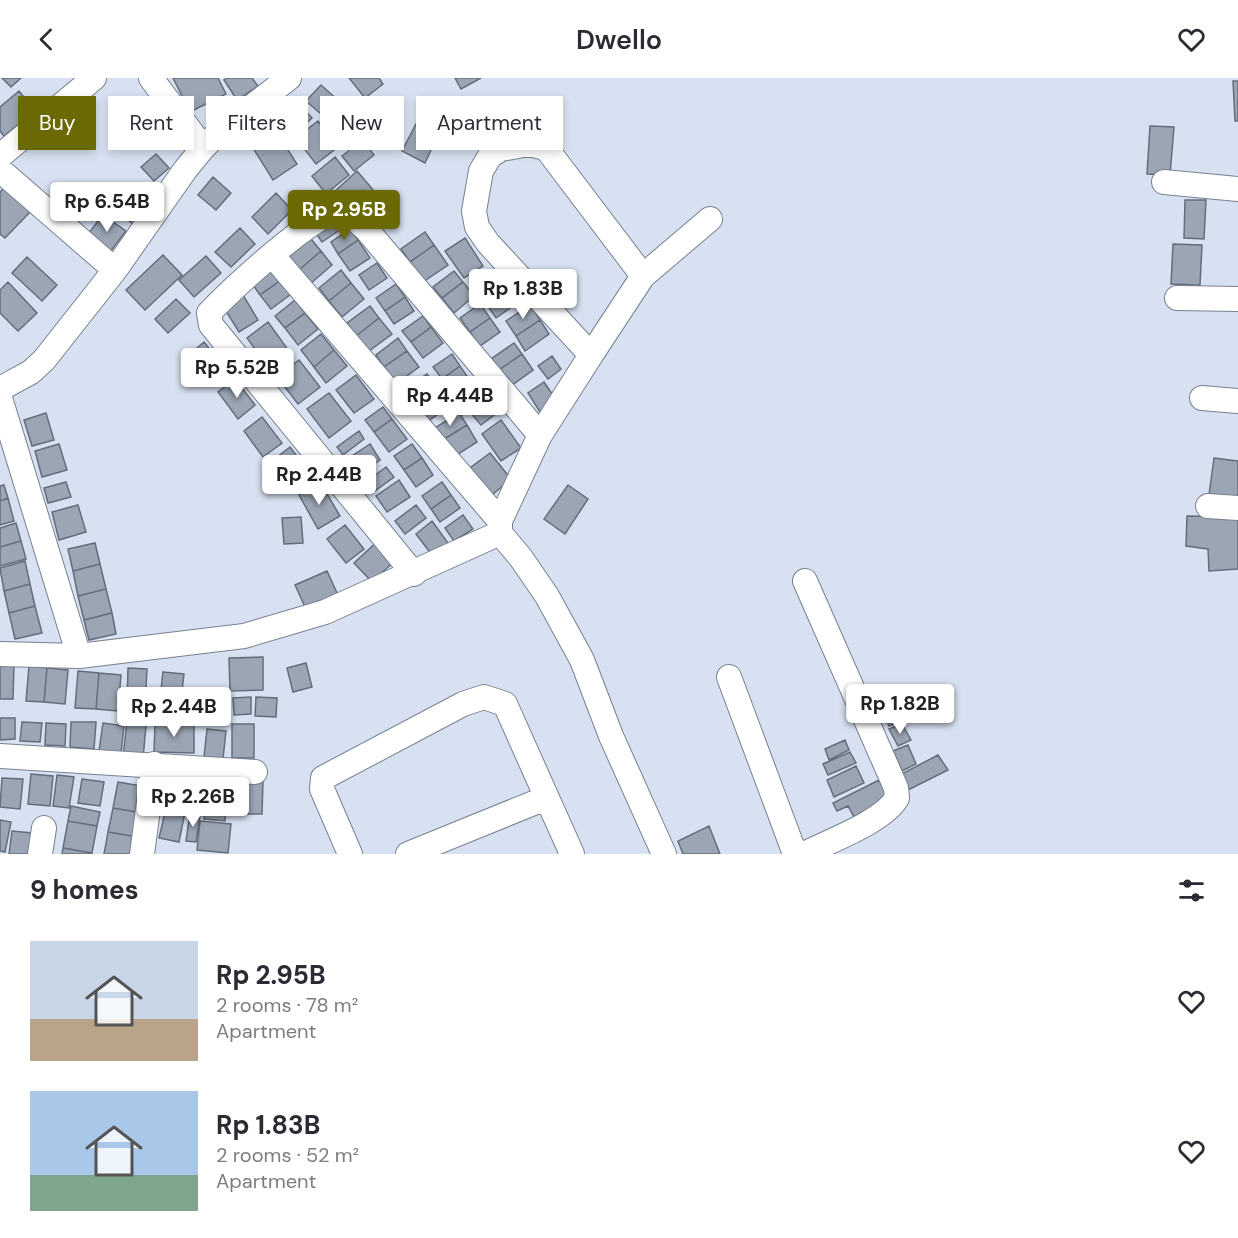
<!DOCTYPE html>
<html lang="en">
<head>
<meta charset="utf-8">
<style>
	body { margin:0; font-family:"DM Sans",sans-serif; background:#f2f2f3; color:#2b2b33; height:100vh; display:flex; flex-direction:column; font-size:22px; white-space:nowrap }
	* { box-sizing:border-box; margin:0 }
	p { font-size:20px; color:#7c7c81 }
	.icon { flex:none; width:33px; height:33px; fill:none; stroke:currentColor; stroke-width:2; stroke-linecap:round; stroke-linejoin:round }
	.map { position:relative; height:776px; overflow:hidden }
	.details { display:flex; flex-direction:column; background:#fff; flex:1 }
	.details>* { flex:none }
	.guide { position:absolute; left:18px; top:18px; width:600px; height:54px; display:flex; gap:12px }
	.price { position:absolute; translate:-50% -51px; padding:0 14px; border-radius:6px; background:#fff; color:#222; font-size:20px; line-height:39px; filter:drop-shadow(0 2px 3px #0008) }
	.price::after { content:''; position:absolute; left:50%; top:36px; width:18px; height:14px; margin-left:-9px; background:inherit; clip-path:polygon(0 0,100% 0,50% 100%) }
	.price.current { background:#6a6904; color:#fff }
	ul { padding:0; list-style:none }
	li { display:flex; align-items:center; gap:18px; height:150px; padding:0 30px }
	li span { display:grid; place-items:center; flex:none; width:168px; height:120px; border-radius:0px; color:#555 }
	li>.icon { margin-inline-start:auto }
	span .icon { width:72px; height:72px; fill:#fffc; stroke-width:1 }
	li b { font-size:26px }
	h2 { display:flex; justify-content:space-between; align-items:center; height:72px; padding:0 30px; font-size:26px }
	.pill { padding:0 21px; border-radius:0px; background:#fff; box-shadow:0 3px 9px #0003; font-size:21px; line-height:54px }
	.pill.current { background:#6a6904; color:#fff }
	header { display:flex; justify-content:space-between; align-items:center; height:78px; padding:0 30px; background:#fff; font-size:27px; font-weight:600 }
	.map>svg:first-child { display:block }
	.building { fill:#9ba5b4; stroke:#646d7b; stroke-width:1.5 }
	.lines { fill:none; stroke-linecap:round; stroke-linejoin:round }
	.minor-casing { stroke:#77818f; stroke-width:26 }
	.minor { stroke:#fff; stroke-width:24 }
</style>
</head>
<body>
<header><svg class="icon" aria-label="back" viewBox="0 0 24 24"><path d="M15 5l-7 7 7 7"/></svg>Dwello<svg class="icon" aria-label="heart" viewBox="0 0 24 24"><path d="M12 20l-8-8c-3-5 5-10 8-4 3-6 11-1 8 4z"/></svg></header>
<div class="map">
<svg width="1238" height="776" viewBox="0 0 1238 776">
	<rect width="100%" height="100%" fill="#d7e1f1"/>
	<path class="building" d="M2 0H21L11 9Z
		M173 0H218L226 16 190 34Z
		M227 0H252L258 8 237 22 224 2Z
		M349 0H379L383 6 365 20Z
		M455 0H481L461 11Z
		M1233 3H1238V43H1235Z
		M321 7 349 32 335 48 306 23Z
		M19 13 35 33 4 58 0 53V29Z
		M301 28 312 40 295 56 284 43Z
		M318 43 338 69 316 86 296 60Z
		M416 46 438 57 425 85 402 73Z
		M272 47 297 86 273 102 248 62Z
		M1150 48 1174 49 1170 97 1147 96Z
		M362 62 374 77 354 93 342 78Z
		M156 76 169 90 154 103 141 89Z
		M335 79 349 97 326 116 312 98Z
		M357 93 374 113 351 133 334 114Z
		M213 99 231 115 216 132 198 117Z
		M122 108 147 126 133 146 108 127Z
		M5 109 31 133 5 160 0 156V114Z
		M276 115 292 132 268 156 252 139Z
		M1185 122H1206L1204 161 1184 160Z
		M103 137 126 153 110 174 88 156Z
		M334 141 341 151 322 164 315 154Z
		M240 150 255 166 231 189 215 174Z
		M350 151 358 162 338 176 331 164Z
		M425 154 434 167 410 184 401 171Z
		M465 160 483 188 464 200 445 173Z
		M311 161 321 173 299 192 288 179Z
		M358 162 370 180 350 193 338 176Z
		M1173 166 1202 167 1200 207 1171 206Z
		M434 167 448 187 423 204 410 184Z
		M321 173 332 187 310 206 299 192Z
		M163 177 182 197 145 232 126 212Z
		M206 178 221 195 194 219 179 202Z
		M27 179 57 207 42 223 12 195Z
		M377 185 387 200 369 212 359 197Z
		M272 189 281 202 260 217 251 204Z
		M341 192 351 205 329 223 319 210Z
		M454 193 463 204 442 220 433 209Z
		M497 198 506 210 485 224 477 212Z
		M281 202 291 216 271 231 260 217Z
		M8 204 37 235 18 253 0 235V212Z
		M463 204 474 218 454 235 442 220Z
		M351 205 364 221 342 239 329 223Z
		M396 206 405 219 385 233 376 220Z
		M506 210 516 226 496 240 485 224Z
		M243 217 258 242 239 254 224 230Z
		M405 219 414 233 394 246 385 233Z
		M176 221 190 235 168 255 155 241Z
		M295 222 305 235 285 250 275 238Z
		M480 226 490 240 470 254 460 240Z
		M530 227 540 242 516 258 506 243Z
		M370 228 379 240 356 258 347 245Z
		M305 235 318 251 298 267 285 250Z
		M423 238 431 249 411 264 402 253Z
		M379 240 392 256 369 273 356 258Z
		M490 240 500 254 480 268 470 254Z
		M540 242 549 256 525 273 516 258Z
		M268 244 289 273 268 289 247 260Z
		M431 249 443 265 423 280 411 264Z
		M321 256 334 272 314 289 301 272Z
		M398 260 407 273 384 289 376 277Z
		M204 264 212 274 192 291 184 281Z
		M514 265 522 276 496 294 488 283Z
		M334 272 347 288 326 305 314 289Z
		M407 273 419 289 396 306 384 289Z
		M452 276 460 288 442 301 433 289Z
		M522 276 533 292 508 310 496 294Z
		M215 278 226 292 211 304 200 290Z
		M552 278 561 291 548 301 538 288Z
		M299 282 320 309 298 326 277 299Z
		M460 288 471 304 452 316 442 301Z
		M427 296 438 311 413 329 401 313Z
		M356 297 374 321 354 335 336 312Z
		M235 301 255 327 238 341 218 314Z
		M544 304 557 323 540 334 528 315Z
		M438 311 450 328 424 346 413 329Z
		M329 315 351 343 329 360 307 331Z
		M488 320 498 334 481 347 470 334Z
		M488 320 470 334 462 337 480 323Z
		M383 329 392 341 374 354 365 342Z
		M46 335 54 362 32 368 24 342Z
		M459 335 467 347 441 363 433 351Z
		M262 339 282 365 263 379 244 353Z
		M392 341 407 361 389 374 374 354Z
		M501 342 521 370 501 383 482 356Z
		M467 347 477 364 452 380 441 363Z
		M359 353 364 361 343 377 337 369Z
		M59 366 67 392 42 399 35 373Z
		M370 366 380 382 359 396 349 380Z
		M412 366 422 380 404 392 394 378Z
		M290 369 311 397 292 411 272 383Z
		M490 375 511 401 492 417 470 390Z
		M422 380 433 397 416 409 404 392Z
		M1214 380 1238 383V418L1209 417Z
		M386 389 394 399 372 415 365 405Z
		M399 402 410 419 387 434 376 418Z
		M66 404 71 419 48 425 44 410Z
		M320 404 340 438 318 451 299 417Z
		M442 404 451 417 431 431 422 418Z
		M4 407 8 420 0 423V408Z
		M568 407 588 421 565 456 544 441Z
		M451 417 460 430 440 444 431 431Z
		M8 420 14 443 0 447V423Z
		M78 427 86 454 59 462 52 434Z
		M416 427 426 440 405 456 395 443Z
		M463 437 473 451 454 463 445 450Z
		M1187 438 1238 439V491L1209 493 1208 471 1186 468Z
		M301 439 303 465 284 466 282 440Z
		M432 443 448 465 432 477 416 456Z
		M16 445 21 463 0 469V450Z
		M345 447 364 471 346 485 327 461Z
		M381 460 399 479 372 504 354 485Z
		M21 463 26 481 0 488V469Z
		M95 465 100 486 73 493 68 471Z
		M25 483 30 506 4 513 0 490Z
		M100 486 106 511 78 518 73 493Z
		M327 493 338 517 306 531 295 507Z
		M30 506 35 528 9 535 4 513Z
		M106 511 112 535 84 542 78 518Z
		M35 528 42 555 15 561 9 535Z
		M112 535 116 556 89 562 84 542Z
		M263 579V612L230 613 229 580Z
		M306 585 312 609 293 614 287 590Z
		M0 587H14L13 621H0Z
		M29 588 47 590 44 624 26 623Z
		M47 590 68 592 65 626 44 624Z
		M128 590 147 591 145 628 127 627Z
		M78 593 99 595 96 631 75 630Z
		M163 594 184 596 182 613 161 611Z
		M99 595 121 597 118 633 96 631Z
		M154 618 194 621 192 641 152 638Z
		M251 619V636L234 637 233 620Z
		M256 619 277 620 276 639 255 638Z
		M895 631 902 643 889 648 884 637Z
		M128 635 147 638 143 680 123 678Z
		M0 640H15V661L0 662Z
		M22 644 42 645 40 664 20 663Z
		M71 644H96L94 671 70 669Z
		M46 645 66 646 65 668 45 667Z
		M103 645 124 648 121 675 99 673Z
		M155 646H194V675L154 674Z
		M232 646H254V680H232Z
		M902 646 911 662 898 668 889 651Z
		M207 651 226 653 223 681 204 679Z
		M845 662 849 672 829 682 825 671Z
		M908 667 916 686 902 693 893 673Z
		M850 674 856 685 828 697 823 686Z
		M938 677 948 692 906 713 896 699Z
		M856 688 864 705 834 719 827 702Z
		M31 696 53 698 50 728 28 726Z
		M57 697 74 699 69 730 53 728Z
		M2 700 23 701 20 731 0 729Z
		M180 700 200 702 198 720 178 719Z
		M207 700 227 701 226 718 206 717Z
		M82 701 104 704 100 728 78 725Z
		M879 702 889 721 854 739 848 728 837 733 833 725Z
		M234 703H263L262 736H234Z
		M118 704 148 709 142 735 113 730Z
		M206 721 226 723 225 743 204 741Z
		M71 728 100 734 97 748 68 743Z
		M113 730 142 735 138 759 108 754Z
		M166 730 185 734 179 764 159 760Z
		M190 735 200 737 196 764 186 763Z
		M0 742 11 744 5 774 0 773Z
		M68 743 97 748 92 775 63 770Z
		M200 743 231 746 228 775 197 772Z
		M709 748 720 776H683L678 763Z
		M12 753 32 755 29 776H9Z
		M108 754 138 759 134 776H104Z
		M63 770 92 775V776H62Z"/>
	<g class="lines">
		<defs>
			<path id="minor" d="M151 0 203 70
				M0 78 94 0
				M0 92 115 192
				M1164 104 1238 111
				M272 177 500 443
				M1177 220 1238 221
				M591 277 643 198 710 141
				M0 311 31 294 44 282 115 192 185 92 203 70 219 54 289 0
				M0 320 79 578
				M1202 320 1238 323
				M1208 428 1238 430
				M500 455V443L540 357 591 277 488 165 477 149 474 133 481 93 490 78 501 71 529 66 546 70 643 198
				M414 496 211 247 209 235C229 214 318 130 344 131L366 151 540 357
				M0 576 79 578 244 558 325 534 500 455 521 480 547 518 582 582 611 658 664 776
				M729 599 795 776
				M0 678 255 694
				M40 776 44 750
				M142 776 154 686
				M350 776 322 711 323 700 463 626 484 619 505 626 572 776
				M408 776 546 720
				M804 776C829 763 883 744 897 720L896 710 805 503"/>
		</defs>
		<use href="#minor" class="minor-casing"/>
		<use href="#minor" class="minor"/>
	</g>
</svg>
<b class="price" style="left:107px;top:155px">Rp 6.54B</b>
<b class="price current" style="left:344px;top:163px">Rp 2.95B</b>
<b class="price" style="left:523px;top:242px">Rp 1.83B</b>
<b class="price" style="left:237px;top:321px">Rp 5.52B</b>
<b class="price" style="left:450px;top:349px">Rp 4.44B</b>
<b class="price" style="left:319px;top:428px">Rp 2.44B</b>
<b class="price" style="left:900px;top:657px">Rp 1.82B</b>
<b class="price" style="left:174px;top:660px">Rp 2.44B</b>
<b class="price" style="left:193px;top:750px">Rp 2.26B</b>
<div class="guide">
<a class="pill current">Buy</a>
<a class="pill">Rent</a>
<a class="pill">Filters</a>
<a class="pill">New</a>
<a class="pill">Apartment</a>
</div>
</div>
<section class="details">
<h2>9 homes<svg class="icon" aria-label="filters" viewBox="0 0 24 24"><path d="M4 7h16M4 17h16"/><circle cx="9" cy="7" r="2"/><circle cx="15" cy="17" r="2"/></svg></h2>
<ul>
<li><span style="background:linear-gradient(#c9d6e8 65%,#b9a48a 0)"><svg class="icon" aria-label="home" viewBox="0 0 24 24"><path d="M3 11l9-7 9 7M6 9v11h12V9"/></svg></span><div><b>Rp 2.95B</b><p>2 rooms · 78 m²</p><p>Apartment</p></div><svg class="icon" aria-label="heart" viewBox="0 0 24 24"><path d="M12 20l-8-8c-3-5 5-10 8-4 3-6 11-1 8 4z"/></svg></li>
<li><span style="background:linear-gradient(#a9c7e8 70%,#7fa58c 0)"><svg class="icon" aria-label="home" viewBox="0 0 24 24"><path d="M3 11l9-7 9 7M6 9v11h12V9"/></svg></span><div><b>Rp 1.83B</b><p>2 rooms · 52 m²</p><p>Apartment</p></div><svg class="icon" aria-label="heart" viewBox="0 0 24 24"><path d="M12 20l-8-8c-3-5 5-10 8-4 3-6 11-1 8 4z"/></svg></li>
</ul>
</section>
</body>
</html>
